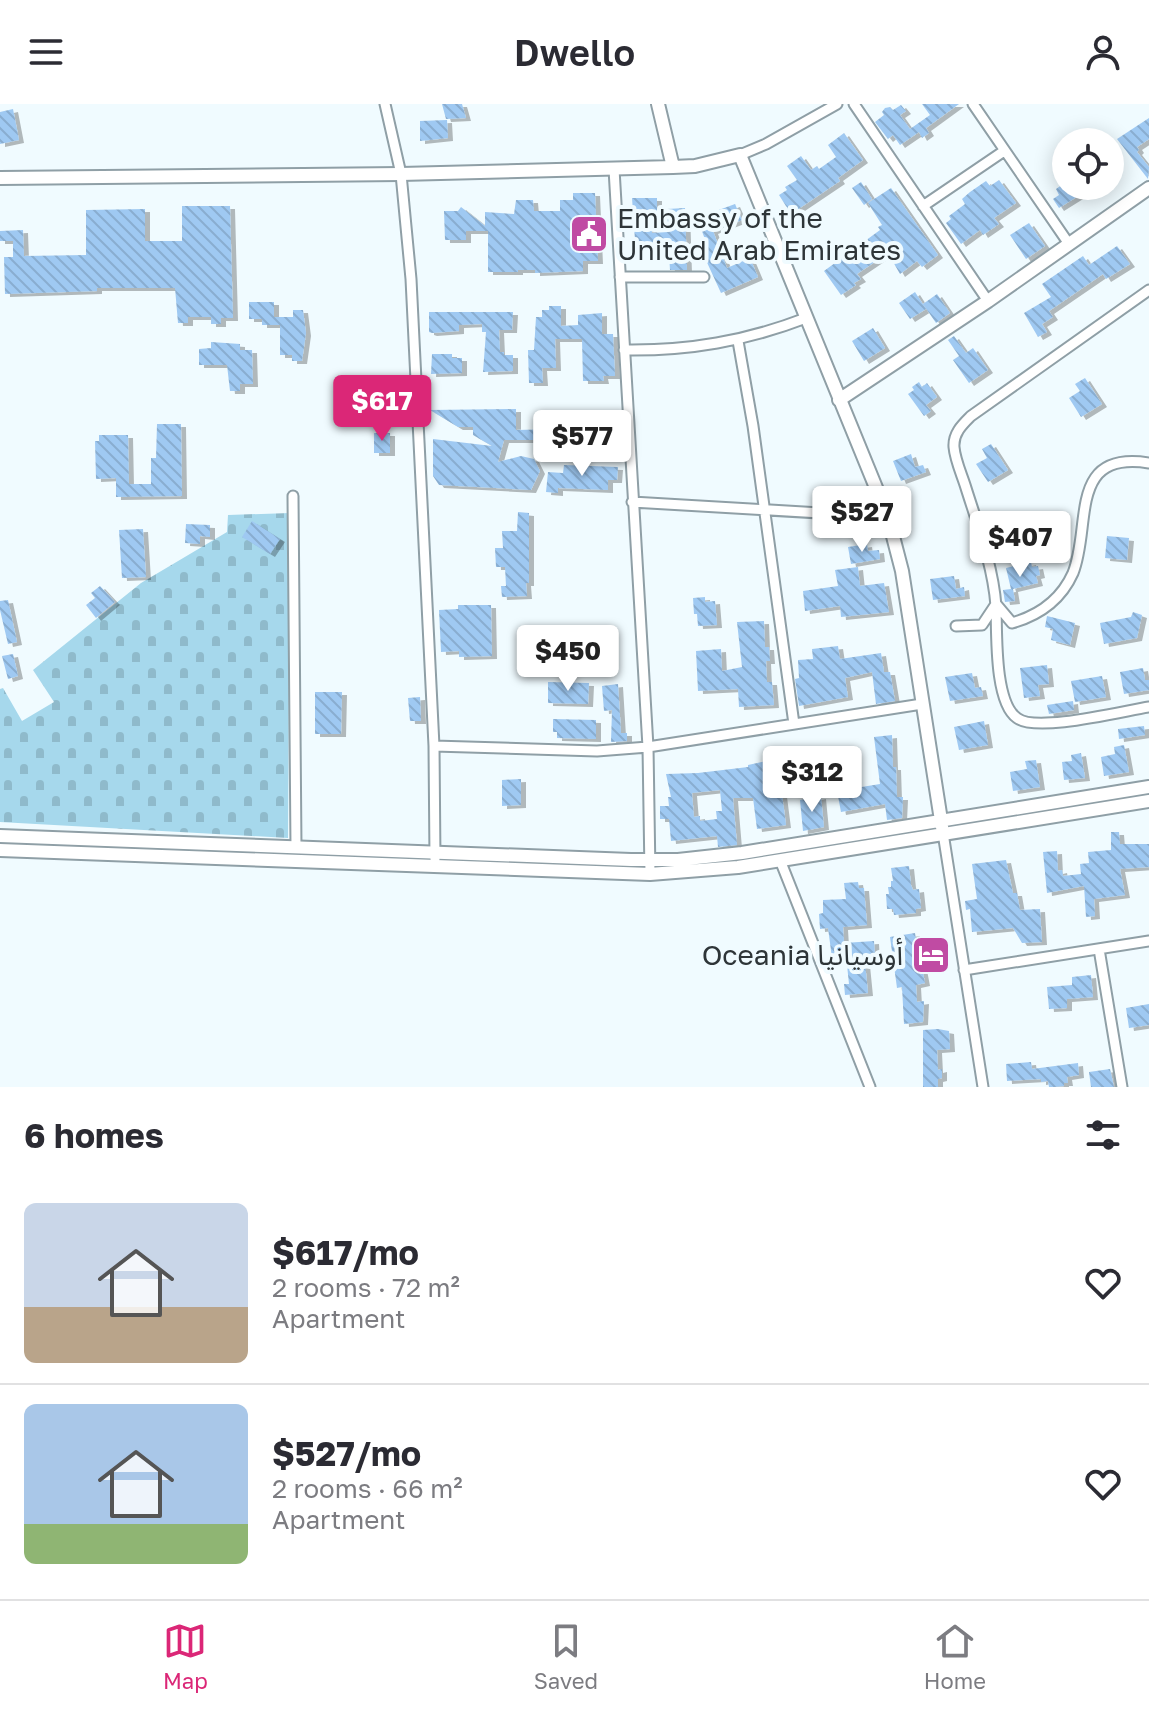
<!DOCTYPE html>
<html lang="en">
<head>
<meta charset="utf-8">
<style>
	body { margin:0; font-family:"Golos Text","Noto Sans Arabic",sans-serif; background:#f2f2f3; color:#2b2b33; height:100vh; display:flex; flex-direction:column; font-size:30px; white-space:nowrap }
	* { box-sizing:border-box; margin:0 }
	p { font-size:26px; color:#7c7c81 }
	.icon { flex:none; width:44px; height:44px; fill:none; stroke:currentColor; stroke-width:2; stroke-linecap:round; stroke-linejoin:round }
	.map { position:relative; height:983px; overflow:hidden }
	.side { display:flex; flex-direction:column; background:#fff; flex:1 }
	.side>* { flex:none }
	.fabs { position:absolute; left:1052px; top:24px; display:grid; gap:16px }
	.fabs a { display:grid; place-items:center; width:72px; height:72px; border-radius:50%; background:#fff; box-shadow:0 4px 20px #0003; font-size:40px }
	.price { position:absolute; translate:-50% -68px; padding:0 18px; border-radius:8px; background:#fff; color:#222; font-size:26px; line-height:52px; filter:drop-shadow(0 2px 4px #0008) }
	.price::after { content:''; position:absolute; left:50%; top:48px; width:24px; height:18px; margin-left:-12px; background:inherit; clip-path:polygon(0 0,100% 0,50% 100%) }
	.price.selected { background:#db2777; color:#fff }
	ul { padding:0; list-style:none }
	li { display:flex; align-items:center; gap:24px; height:200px; padding:0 24px }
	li+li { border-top:2px solid #e1e1e2 }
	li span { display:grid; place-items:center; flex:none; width:224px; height:160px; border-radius:12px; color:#555 }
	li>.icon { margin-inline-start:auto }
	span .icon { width:96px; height:96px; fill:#fffc; stroke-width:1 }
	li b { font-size:34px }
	h2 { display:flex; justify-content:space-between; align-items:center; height:96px; padding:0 24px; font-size:34px }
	header { display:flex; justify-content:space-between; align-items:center; height:104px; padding:0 24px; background:#fff; font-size:36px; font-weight:600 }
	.tabs { display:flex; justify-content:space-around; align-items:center; height:112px; border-top:2px solid #e1e1e2; background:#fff; font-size:22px; color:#7c7c81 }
	.tabs a { display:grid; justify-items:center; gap:4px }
	.tabs .selected { color:#db2777 }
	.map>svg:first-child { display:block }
	.cemetery { fill:url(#cemetery-stones) }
	.building { fill:url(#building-back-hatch); fill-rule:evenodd; filter:url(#shadow) }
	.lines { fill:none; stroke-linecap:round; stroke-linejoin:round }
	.street-casing { stroke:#8f9fa6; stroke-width:13 }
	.secondary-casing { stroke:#8f9fa6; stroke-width:16 }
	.street { stroke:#fff; stroke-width:9 }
	.secondary { stroke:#fff; stroke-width:12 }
	.labels { text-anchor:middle; stroke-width:8; stroke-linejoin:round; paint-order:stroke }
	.poi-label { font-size:28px; fill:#2e3538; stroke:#f0fbff; text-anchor:start }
</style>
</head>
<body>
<header><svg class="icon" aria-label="menu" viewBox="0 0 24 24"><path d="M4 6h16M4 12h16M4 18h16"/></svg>Dwello<svg class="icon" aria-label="person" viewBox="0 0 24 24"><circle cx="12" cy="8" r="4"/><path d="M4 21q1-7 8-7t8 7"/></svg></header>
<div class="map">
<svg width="1149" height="983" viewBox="0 0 1149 983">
	<defs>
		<pattern id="cemetery-stones" width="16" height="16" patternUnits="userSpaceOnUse" patternTransform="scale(2)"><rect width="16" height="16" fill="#a6d8ec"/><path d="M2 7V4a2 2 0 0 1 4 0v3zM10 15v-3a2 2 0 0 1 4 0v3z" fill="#8fbacb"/></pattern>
		<pattern id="building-back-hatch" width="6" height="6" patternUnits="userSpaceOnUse" patternTransform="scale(2)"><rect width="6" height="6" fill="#9fc9f2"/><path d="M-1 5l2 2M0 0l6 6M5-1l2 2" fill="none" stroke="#89add0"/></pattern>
		<filter id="shadow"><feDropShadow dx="5" dy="3" stdDeviation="0" flood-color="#0004"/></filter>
	</defs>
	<rect width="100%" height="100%" fill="#f0fbff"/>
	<path class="cemetery" d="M290 409 288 734 0 718V585L3 584 22 617 54 598 33 566 141 479 227 428 228 411Z"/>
	<path class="building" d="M442 0H462L466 14 446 15Z
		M922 0H959L926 24 929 29 922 34 919 28 900 41 893 31 888 35 875 18 884 11 882 8 885 4 890 3 893 6 901 1 906 7 900 11 910 25 930 11Z
		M13 5 19 36 0 40V8Z
		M1149 14V35L1137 43 1139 46 1137 48 1149 63 1148 75 1117 35Z
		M447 16 448 34 420 37V17Z
		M844 29 863 56 838 74 840 77 791 110 779 91 787 86 785 83 797 76 787 62 801 52 811 66 817 62 819 65 836 53 828 41Z
		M999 76 1016 99 994 114 999 120 983 131 980 126 961 140 946 119 951 115 949 112 965 100 962 95 970 88 986 77 990 82Z
		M861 78 872 95 864 101 852 84Z
		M1066 78V82H1078L1083 89 1059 104 1053 95 1059 91 1056 85Z
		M891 84 938 151 922 163 917 157 900 170 888 149 857 170 861 175 854 179 856 181 841 191 824 167 880 126 878 123 882 121 868 99Z
		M573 89H595L598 157H583V167L535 169V166H518V168H488V127H466V136H445L444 107H458L461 103 485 122V108L514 110 516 96H533L534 107H560V96H573Z
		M632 94H657V108H651L652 129 668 128 667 105 685 104 687 166H670L669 150H636Z
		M735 100 742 116 713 127 727 164 750 154 758 173 721 189 699 141 706 138 697 114Z
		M182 102H230L233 214H221V220H211V213H188V219H178L175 184H97V187L5 190 4 153H13V137H0V127L23 126 24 152 86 151V106L145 105V137H182Z
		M1029 119 1045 142 1026 155 1010 131Z
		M1117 142 1130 160 1106 175 1103 170 1049 207 1053 213 1042 220 1047 228 1038 233 1024 209 1051 193 1042 180 1083 152 1089 161Z
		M915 188 926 205 910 215 899 199Z
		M937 190 950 209 936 219 923 200Z
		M249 198H274V213H293V206H303L306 229 302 257H292V251H280V221H262V215H249Z
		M549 202H561V222L578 221V211L602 209V230H613L615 272H603L604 277H583L582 235H555L556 264H542L543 279H529L528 246H534L536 213H542V206H549Z
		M429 208H513L512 226H499L500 248H504V251H513V267L483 268 486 228H482V220L459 221V227L432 229 429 228Z
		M873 224 885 244 864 257 852 237Z
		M954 232 966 249 973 244 988 266 969 279 953 256 959 252 948 236Z
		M211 238 240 240V246H252L253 280H240V287H230L227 261H199V245L211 244Z
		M432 250H452V254H462V269L431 270Z
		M1085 274 1102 300 1081 313 1069 294 1080 287 1075 280Z
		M919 278 922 283 927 279 937 293 926 301 931 307 924 312 908 290 914 286 912 283Z
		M516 305V326L559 325V317L600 315V337H587V341H568L559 339V336H504L498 358 521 352 534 355 540 367 531 386 439 381 433 372V335L492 342 473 331V323H458L430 306Z
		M157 320H181L182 392 116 393V374L96 375 95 337H99V331H128L129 380H151V354H156Z
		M374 329H390V349H374Z
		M991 340 1008 366 988 378 976 360 987 354 982 345Z
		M911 350 915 363 923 361 926 368 901 377 893 357Z
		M564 361 618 363 617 376H608V386L558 384V389L546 388 548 368 563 369Z
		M518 408 529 409V479H526L527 492 502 493 501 482H506L505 463H496L495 444H503L502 427H517Z
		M1019 413 1025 432 1005 439 998 420Z
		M252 417 280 435 270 450 242 433Z
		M186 420 210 421V433L200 432V440L185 439Z
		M143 425 146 473 122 474 119 426Z
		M1107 432 1129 434 1127 456 1105 454Z
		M867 440 868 447 879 446 880 455 851 460 848 443Z
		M1031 458 1032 463 1038 462 1040 471 1036 472 1038 479 1013 485 1015 497 1005 498 1003 486 1011 485 1006 464Z
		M858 463 860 482 884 479 889 508 841 513 840 502 805 507 803 487 838 482 835 466Z
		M954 472 956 485 964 483 965 492 933 496 930 475Z
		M100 482 115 498 96 514 86 501 95 494 91 489Z
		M705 493V498L715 497 717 521 698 522 697 510H694L693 494Z
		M8 496 17 538 8 540 0 506V497Z
		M458 501H491L492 552 459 553V547L441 548 439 506 458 505Z
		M1133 508 1142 511 1137 534 1104 540 1100 519 1131 513Z
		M1047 512 1075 519 1070 541 1051 536 1053 525 1045 523Z
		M764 517 765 543H769L770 557H766L767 578H772L774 601 739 603 738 585 698 587 696 547 721 545 722 567 742 563 737 518Z
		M838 542 840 555 881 549 884 568H890L895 597 876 600 872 568 845 574 848 593 799 602 795 575 799 574 798 556 813 555 812 545Z
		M13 550 18 572 8 575 2 552Z
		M1047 561 1049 580 1038 581 1040 592 1024 594 1020 564Z
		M1143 564 1145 576H1149V586L1124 590 1120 568Z
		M972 569 975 584 981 583 983 592 950 597 945 573Z
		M1102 572 1106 593 1075 598 1071 577Z
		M548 578 589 579 588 600 548 599Z
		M618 580 621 629H627V637L611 638 612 606 604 607 602 582Z
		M315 588H342L341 630H315Z
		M420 593 421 617H410L408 594Z
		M1073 597 1074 606 1049 610 1047 601Z
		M553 615 596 616V635L557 634V628H553Z
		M984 617 988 641 959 646 954 623Z
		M1144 622 1145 631 1119 635 1118 625Z
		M892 631 893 663H896L897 693H903L902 714 887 716 885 700 841 708 837 687 880 680 874 633Z
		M1124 641 1129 668 1104 672 1101 653 1115 650 1114 643Z
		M822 649 823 664 815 665V668L793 670 791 657 809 654V650Z
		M1081 649 1085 674 1064 676 1062 658 1072 657 1071 651Z
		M1036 656 1040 683 1013 687 1010 668 1027 665 1025 657Z
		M766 657 767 660 778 659 786 721 757 725 753 694H733L737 741 718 743 717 732 671 737 669 715H660V702H669L668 693H671L666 670 698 669 748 663V661ZM720 686 722 707H716L717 715 700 717V712L694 713 692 689Z
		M521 675V701L502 702V676Z
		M821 692 824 723 803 727 800 696Z
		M1111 728H1119L1120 740H1149V763L1120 765 1125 791 1094 795 1095 812 1086 813 1084 782 1047 789 1043 748 1057 747 1058 767 1062 766 1063 772 1081 770 1080 760 1089 759 1088 748 1111 746Z
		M1006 756 1013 789H1017L1020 806 1040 805 1042 838 1022 839 1013 824 972 828 970 805 966 806 965 797 977 795 972 760Z
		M909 762 911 781 913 786 919 785 921 804 916 805V809L894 811 893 805H887L886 790H889L888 783H891V777H893L891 764Z
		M858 778 859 784H864L867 821 843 823 844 839 874 837 875 854 866 855 865 859 868 889 845 891 844 880H849L847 861H842L841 853 832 854 828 824 820 825 819 810 823 809V796L846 795 844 779Z
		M915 829 917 842 935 841 937 857 921 858 925 879 916 881 917 898 924 897 923 918 904 920 902 883 897 884 890 833Z
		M1091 871 1093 893 1067 895V904L1049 905 1047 883 1072 881V873Z
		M1149 900V921L1129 924 1126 904Z
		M938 925 949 927 950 945 937 946 938 966 942 965V974L938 975V983H923V926Z
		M1031 958 1032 965 1078 959 1079 971 1067 973 1068 979H1064V982L1054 983H1049L1048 977 1041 978V975L1007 977 1006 960Z
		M1110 965 1114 983H1091L1089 968Z"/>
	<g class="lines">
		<defs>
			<path id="street" d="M385 0 401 70 411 175 434 642 435 755
				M854 0 988 197
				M973 0 1069 140
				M740 51 766 40 837 0
				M614 65 648 643 650 770
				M923 102 1004 47
				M620 173H704
				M1149 186 971 312C963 320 953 329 954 343 955 356 962 371 966 384 978 422 993 462 996 502 997 528 994 598 1017 614 1036 629 1123 607 1149 603
				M738 237 753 322 794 620
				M624 246C689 247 746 237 806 214
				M293 392 296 743
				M632 398 888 413
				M956 522 982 521 996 500 1012 519C1040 511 1061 496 1073 469 1092 422 1067 346 1149 359
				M434 642 597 647 648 643 922 600
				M943 729 983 983
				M780 756 870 983
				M1099 845 1122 983
				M964 866 1149 837"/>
			<path id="secondary" d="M658 0 673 63
				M0 74 401 70 673 63 695 62 740 51 888 413 902 467 943 729
				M839 296 988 197 1149 84
				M0 732 631 756H678L742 749 1149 683
				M0 746 650 770 738 763 1149 697"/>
		</defs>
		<use href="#street" class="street-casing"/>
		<use href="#secondary" class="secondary-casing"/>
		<use href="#street" class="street"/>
		<use href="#secondary" class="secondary"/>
	</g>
	<defs>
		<symbol id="civic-square" viewBox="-11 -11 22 22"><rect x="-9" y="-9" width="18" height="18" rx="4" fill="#c04ba3" stroke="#f0fbff"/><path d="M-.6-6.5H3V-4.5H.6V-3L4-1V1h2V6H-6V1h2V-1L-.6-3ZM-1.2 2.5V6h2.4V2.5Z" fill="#fff"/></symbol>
		<symbol id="hotel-square" viewBox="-11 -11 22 22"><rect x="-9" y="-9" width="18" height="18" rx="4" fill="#c04ba3" stroke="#f0fbff"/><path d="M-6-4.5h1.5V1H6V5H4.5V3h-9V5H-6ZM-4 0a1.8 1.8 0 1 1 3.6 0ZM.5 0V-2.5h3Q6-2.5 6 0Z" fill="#fff"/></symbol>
	</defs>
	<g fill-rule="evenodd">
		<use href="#civic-square" x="567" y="108" width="44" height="44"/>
		<use href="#hotel-square" x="909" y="829" width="44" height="44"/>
	</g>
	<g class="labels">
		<g class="poi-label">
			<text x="617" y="124">Embassy of the<tspan x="617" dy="32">United Arab Emirates</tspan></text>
			<text x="903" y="861" text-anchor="end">Oceania أوسيانيا</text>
		</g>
	</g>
</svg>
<div class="fabs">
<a><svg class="icon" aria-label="locate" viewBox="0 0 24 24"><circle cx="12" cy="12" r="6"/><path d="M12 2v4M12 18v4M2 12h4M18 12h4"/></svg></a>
</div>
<b class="price selected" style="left:382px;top:339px">$617</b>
<b class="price" style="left:582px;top:374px">$577</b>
<b class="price" style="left:862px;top:450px">$527</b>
<b class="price" style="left:1020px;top:475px">$407</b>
<b class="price" style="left:568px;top:589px">$450</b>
<b class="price" style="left:812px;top:710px">$312</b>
</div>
<section class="side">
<h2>6 homes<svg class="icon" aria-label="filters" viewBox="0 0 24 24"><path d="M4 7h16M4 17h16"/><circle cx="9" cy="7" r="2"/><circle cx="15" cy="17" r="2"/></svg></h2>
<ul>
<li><span style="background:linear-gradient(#c9d6e8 65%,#b9a48a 0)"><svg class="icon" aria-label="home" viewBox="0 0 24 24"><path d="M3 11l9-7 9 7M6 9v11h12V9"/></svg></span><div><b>$617/mo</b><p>2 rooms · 72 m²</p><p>Apartment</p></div><svg class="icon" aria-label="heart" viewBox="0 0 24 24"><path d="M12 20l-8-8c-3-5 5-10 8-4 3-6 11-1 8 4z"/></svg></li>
<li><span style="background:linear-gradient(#a9c7e8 75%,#8fb573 0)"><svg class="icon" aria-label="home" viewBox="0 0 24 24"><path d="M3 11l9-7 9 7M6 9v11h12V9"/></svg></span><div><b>$527/mo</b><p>2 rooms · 66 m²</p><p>Apartment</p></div><svg class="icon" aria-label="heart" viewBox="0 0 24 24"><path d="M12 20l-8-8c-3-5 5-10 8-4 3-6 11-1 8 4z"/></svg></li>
</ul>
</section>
<nav class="tabs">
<a class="selected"><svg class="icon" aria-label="map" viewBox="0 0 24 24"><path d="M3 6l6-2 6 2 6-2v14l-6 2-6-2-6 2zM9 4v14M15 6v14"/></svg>Map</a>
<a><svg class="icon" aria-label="saved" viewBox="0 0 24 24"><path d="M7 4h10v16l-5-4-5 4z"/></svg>Saved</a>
<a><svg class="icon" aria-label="home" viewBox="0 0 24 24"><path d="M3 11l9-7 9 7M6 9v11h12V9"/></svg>Home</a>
</nav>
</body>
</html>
